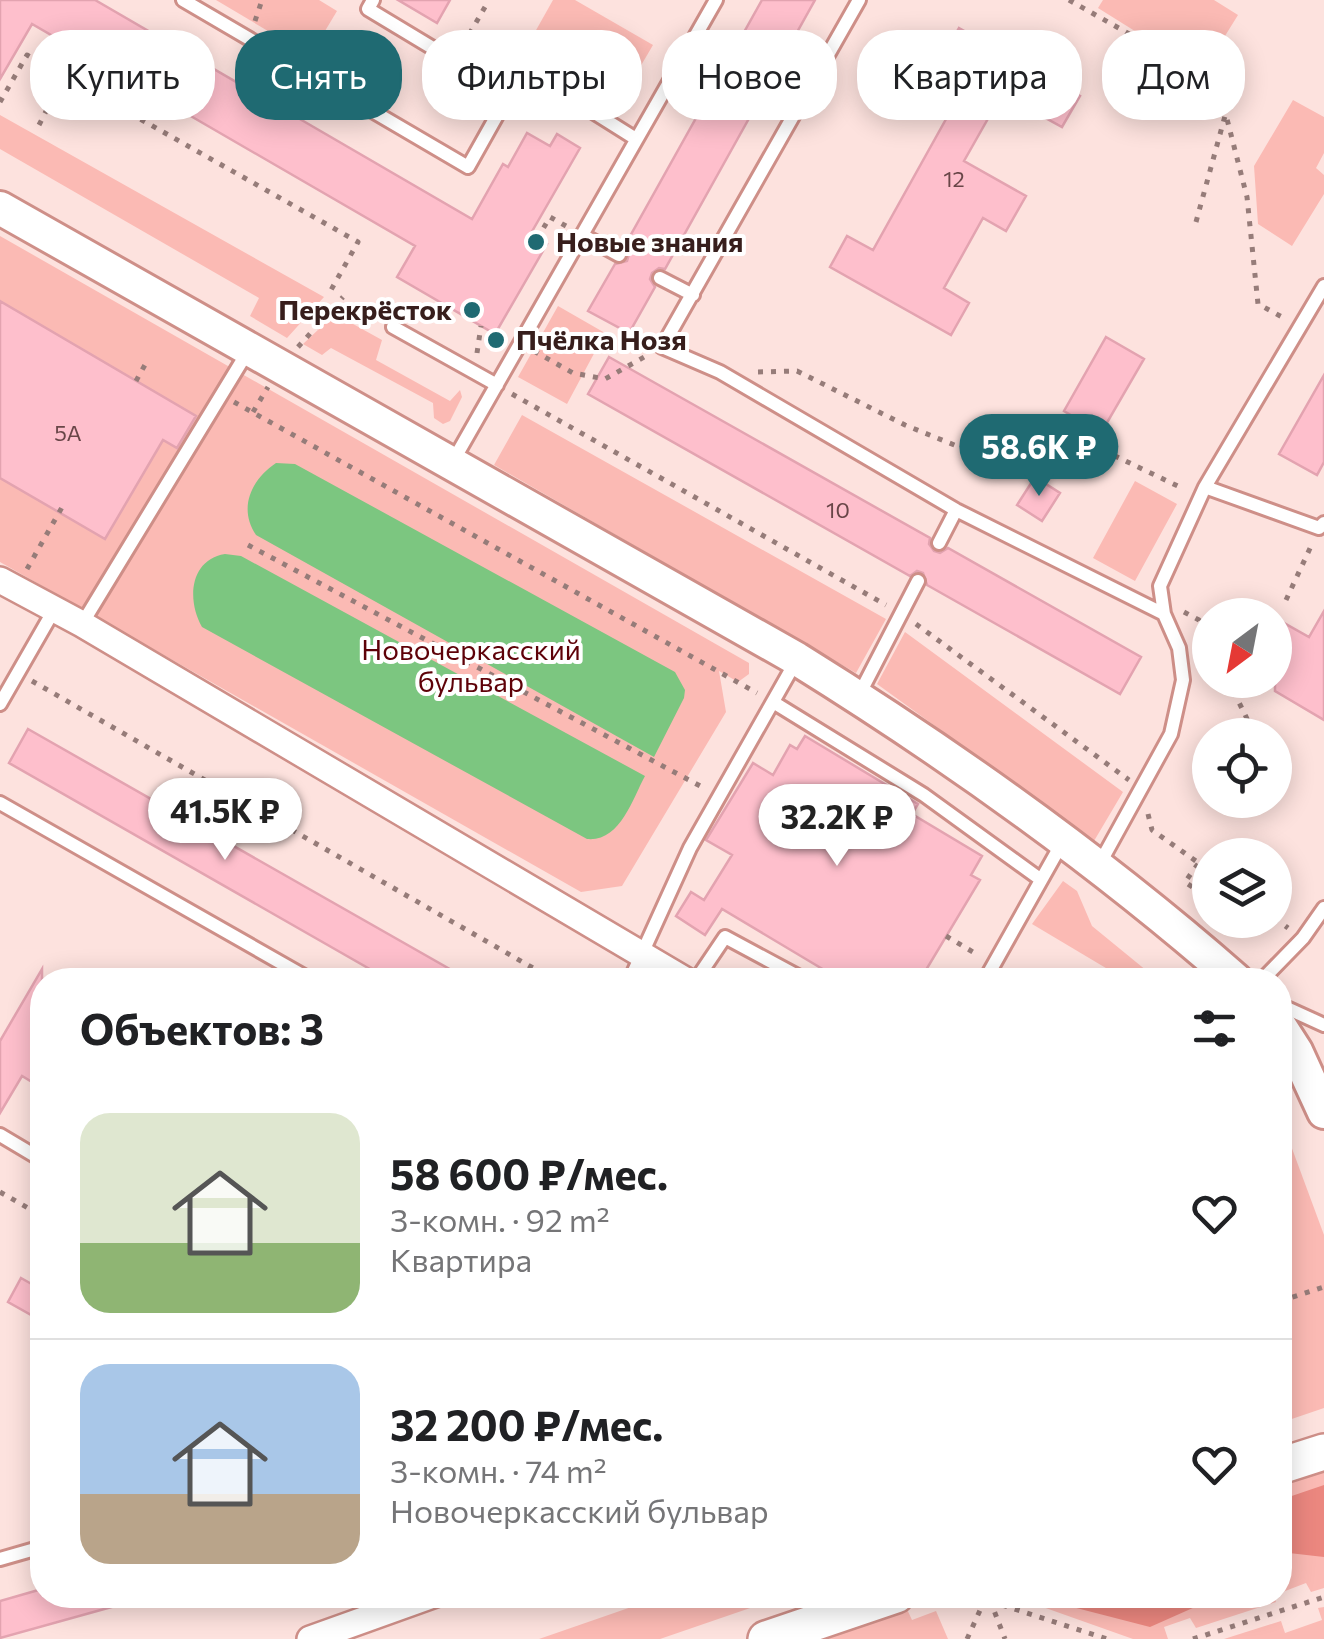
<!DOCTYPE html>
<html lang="ru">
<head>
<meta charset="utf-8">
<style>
	body { margin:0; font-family:Commissioner,sans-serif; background:#f6f6f6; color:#202124; height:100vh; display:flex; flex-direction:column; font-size:38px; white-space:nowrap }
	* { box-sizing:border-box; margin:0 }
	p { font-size:32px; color:#757577 }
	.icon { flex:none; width:55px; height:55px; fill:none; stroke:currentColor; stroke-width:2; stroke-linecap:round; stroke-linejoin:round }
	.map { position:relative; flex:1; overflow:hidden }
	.drawer { position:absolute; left:30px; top:968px; width:1262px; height:640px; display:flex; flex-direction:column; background:#fff; border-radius:40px; box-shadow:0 5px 25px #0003 }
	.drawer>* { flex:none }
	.banner { position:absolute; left:30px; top:30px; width:1265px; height:90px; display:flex; gap:20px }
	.needle { width:65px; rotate:212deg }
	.fabs { position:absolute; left:1192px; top:598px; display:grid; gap:20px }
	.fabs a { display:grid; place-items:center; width:100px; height:100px; border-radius:50%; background:#fff; box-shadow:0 5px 25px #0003; font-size:50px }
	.price { position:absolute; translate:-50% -85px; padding:0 22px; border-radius:35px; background:#fff; color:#222; font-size:32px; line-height:65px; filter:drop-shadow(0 2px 5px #0008) }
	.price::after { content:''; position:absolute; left:50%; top:60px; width:30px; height:22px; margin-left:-15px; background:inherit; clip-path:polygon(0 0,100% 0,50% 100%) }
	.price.on { background:#1f6a72; color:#fff }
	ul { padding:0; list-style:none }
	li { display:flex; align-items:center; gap:30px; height:250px; padding:0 50px }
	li+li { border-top:2px solid #e0e0e0 }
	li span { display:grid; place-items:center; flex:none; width:280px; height:200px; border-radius:30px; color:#555 }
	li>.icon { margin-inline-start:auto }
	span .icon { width:120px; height:120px; fill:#fffc; stroke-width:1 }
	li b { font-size:42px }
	h2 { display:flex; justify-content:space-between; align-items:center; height:120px; padding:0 50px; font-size:42px }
	.pill { padding:0 35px; border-radius:40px; background:#fff; box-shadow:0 5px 25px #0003; font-size:35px; line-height:90px }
	.pill.on { background:#1f6a72; color:#fff }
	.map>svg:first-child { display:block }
	.green { fill:#fbbab4 }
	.forest { fill:#eb877f }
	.water { fill:#7cc680 }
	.building { fill:#febfcc; stroke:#e3a3b0; stroke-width:2.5 }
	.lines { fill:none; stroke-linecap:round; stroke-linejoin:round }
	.service-casing { stroke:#ce8f88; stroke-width:18 }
	.minor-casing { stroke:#ce8f88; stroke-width:30 }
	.tertiary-casing { stroke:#ce8f88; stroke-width:38 }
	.secondary-casing { stroke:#ce8f88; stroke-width:40 }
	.path { stroke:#967c79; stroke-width:5; stroke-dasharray:5 8; stroke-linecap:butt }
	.service { stroke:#fff; stroke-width:12 }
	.minor { stroke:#fff; stroke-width:25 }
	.tertiary { stroke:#fff; stroke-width:32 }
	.secondary { stroke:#fff; stroke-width:35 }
	.poi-dot { fill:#1f6a72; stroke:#fff; stroke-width:4 }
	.labels { text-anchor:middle; stroke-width:8; stroke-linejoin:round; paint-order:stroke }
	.number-label { font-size:22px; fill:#694648 }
	.poi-label { font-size:28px; font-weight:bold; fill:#371e1c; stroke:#fff; text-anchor:start }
	.park-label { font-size:28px; fill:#5e0108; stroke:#fff }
</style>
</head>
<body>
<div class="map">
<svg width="1324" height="1639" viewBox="0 0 1324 1639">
	<rect width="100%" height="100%" fill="#fde2de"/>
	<path class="green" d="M216 0H319L337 11 310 56Z
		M553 0H575L653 45 619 103 526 48Z
		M1103 0H1214L1238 15 1202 73 1098 8Z
		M1293 100 1324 117V153L1316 168 1324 175V194L1292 246 1258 224 1254 166Z
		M0 115 324 297 287 338 250 316 259 298 0 149Z
		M0 236 749 663V674L738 682 719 671 726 712 622 886 581 892 0 562Z
		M558 306 605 333 567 404 518 377Z
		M335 314 382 340 376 360 450 401 460 390 462 397 450 421 443 424 434 418 433 403 331 348 322 355 303 344Z
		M522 415 886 619 856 673 494 465Z
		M1135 481 1177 504 1135 581 1093 558Z
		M905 632 1123 792 1094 841 877 684Z
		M1063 881 1077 891 1092 926 1158 980H1126L1032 924Z
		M1280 1116 1324 1235V1408L1280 1423Z
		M1324 1469V1588L1311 1592 1306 1583 1280 1593V1484Z
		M666 1595H788L660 1639H539Z
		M1009 1595H1274L1276 1602 1196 1628 1190 1618 1164 1627 1168 1639H1133Z
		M905 1605 912 1620 936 1611 948 1639H808Z
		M1324 1607V1639H1224L1281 1621 1285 1633 1322 1620 1318 1608Z"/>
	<path class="forest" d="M1324 1485V1557L1289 1553 1280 1564V1500Z
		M1026 1595H1222L1150 1627Z"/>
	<path class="water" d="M276 463 295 464 675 672 685 690 684 698 654 757 256 535C238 508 251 480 276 463Z
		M225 554 241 556 645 776C632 800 620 842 587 839L202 627C187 601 189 560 225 554Z"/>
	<path class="building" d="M0 0H95L472 219 503 164 508 167 527 133 550 146 557 134 580 148 530 235 547 244 495 334 397 277 415 246 32 24 0 79Z
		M398 0H450L437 23Z
		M762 0H815L665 269 659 268 652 273 650 279 655 287 629 333 588 311 615 264 627 261 629 254 624 247Z
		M959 28 1080 96 1062 127 1002 94 964 161 1026 196 1006 231 983 218 944 288 969 303 951 335 830 267 847 236 873 250 970 76 941 60Z
		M0 301 196 416 177 448 163 440 105 539 0 478Z
		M1106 337 1144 359 1101 433 1064 411Z
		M609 357 930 538 929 544 934 551 940 553 948 548 1141 657 1120 694 927 585 923 573 917 571 910 576 588 394Z
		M1324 375V462L1317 475 1279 454Z
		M1035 477 1060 493 1042 521 1017 505Z
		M1324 611V720L1275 691V618L1309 637Z
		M28 729 469 980H389L9 763Z
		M805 736 918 804 912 814 982 856 971 875 980 880 920 980H841L722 909 705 935 676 916 691 892 704 900 732 855 706 840 753 763 773 775 790 745 797 749Z
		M42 969V1088L22 1076 0 1113V1041Z
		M21 1278 42 1290V1321L8 1302Z
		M42 1589V1595H132L133 1601 0 1638V1601Z"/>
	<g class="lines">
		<defs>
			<path id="service" d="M183 0 468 167 509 94 547 83 636 139
				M373 0 368 9 509 94
				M859 0 662 347 720 372 956 510 1164 614
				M582 235 619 255
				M660 278 693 295
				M393 327 497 385
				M452 463 716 0
				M1205 487 1319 528 1324 523
				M939 543 956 510
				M82 624 248 351
				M858 697 918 581
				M773 702 924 795 1040 879
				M0 704 54 610
				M0 803 311 980
				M1099 865 1171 734 1183 680 1179 648 1164 614 1160 586 1205 487 1324 286
				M630 980 690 848 796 661
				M696 980 725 937 805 980
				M985 980 1062 843
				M1262 980 1303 938 1324 908
				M1280 1005 1324 1025
				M0 1135 42 1160
				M0 1559 42 1547"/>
			<path id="minor" d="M0 580 82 624 685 980
				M310 1639 433 1595"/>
			<path id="tertiary" d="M0 208 797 659C950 754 1100 861 1236 980
				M1280 1026 1296 1051 1324 1112"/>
			<path id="secondary" d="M1280 1466 1324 1452
				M766 1639 896 1595"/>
		</defs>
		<use href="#service" class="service-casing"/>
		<use href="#minor" class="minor-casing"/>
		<use href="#tertiary" class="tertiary-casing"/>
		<use href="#secondary" class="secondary-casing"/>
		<path class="path" d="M1069 0 1218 84 1247 197 1258 304 1284 318
			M255 21 262 0
			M463 45 489 0
			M0 102 27 55 64 76
			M39 125 64 76 358 242 331 290
			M1196 222 1225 116
			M537 239 550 217 566 226
			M298 347 343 297
			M534 351 573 373 605 379 646 356
			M477 353 481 326
			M758 372 797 371 905 425 989 459 1020 463 1109 453 1184 489
			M136 381 146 363
			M512 394 886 605
			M234 402 757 693
			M253 412 268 387
			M248 545 704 788
			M27 569 65 502
			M1286 600 1312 544
			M1184 612 1199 620 1210 642
			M916 624 1129 780
			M1228 680 1255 735
			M32 681 554 980
			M1148 814 1152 830 1210 871
			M1198 864 1185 882 1210 899
			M1275 918 1288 928
			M946 936 978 955
			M0 1192 42 1216
			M1280 1301 1324 1287
			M990 1600 1005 1639
			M990 1601 1107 1639
			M967 1639 987 1595
			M1193 1639 1324 1597"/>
		<use href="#service" class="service"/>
		<use href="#minor" class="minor"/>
		<use href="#tertiary" class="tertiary"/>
		<use href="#secondary" class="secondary"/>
	</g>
	<g class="poi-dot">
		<circle cx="536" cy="242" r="10"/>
		<circle cx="472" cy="310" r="10"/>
		<circle cx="496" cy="340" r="10"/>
	</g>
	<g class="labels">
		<g class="number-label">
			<text x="954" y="187">12</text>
			<text x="68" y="441">5А</text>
			<text x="838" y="518">10</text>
		</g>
		<g class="poi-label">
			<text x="556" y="252">Новые знания</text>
			<text x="452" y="320" text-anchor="end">Перекрёсток</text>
			<text x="516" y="350">Пчёлка Нозя</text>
		</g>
		<g class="park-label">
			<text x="471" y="660">Новочеркасский<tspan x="471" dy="32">бульвар</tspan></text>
		</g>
	</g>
</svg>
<div class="fabs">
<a><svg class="needle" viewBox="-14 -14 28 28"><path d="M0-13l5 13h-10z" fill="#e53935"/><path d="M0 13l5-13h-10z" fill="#757577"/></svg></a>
<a><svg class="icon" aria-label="locate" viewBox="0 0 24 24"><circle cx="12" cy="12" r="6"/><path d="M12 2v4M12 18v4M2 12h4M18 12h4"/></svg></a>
<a><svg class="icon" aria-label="layers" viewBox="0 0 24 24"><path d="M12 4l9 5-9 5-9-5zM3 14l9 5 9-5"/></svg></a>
</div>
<b class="price on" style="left:1039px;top:499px">58.6K ₽</b>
<b class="price" style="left:225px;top:863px">41.5K ₽</b>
<b class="price" style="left:837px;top:869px">32.2K ₽</b>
<div class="banner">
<a class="pill">Купить</a>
<a class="pill on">Снять</a>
<a class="pill">Фильтры</a>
<a class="pill">Новое</a>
<a class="pill">Квартира</a>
<a class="pill">Дом</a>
</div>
<section class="drawer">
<h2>Объектов: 3<svg class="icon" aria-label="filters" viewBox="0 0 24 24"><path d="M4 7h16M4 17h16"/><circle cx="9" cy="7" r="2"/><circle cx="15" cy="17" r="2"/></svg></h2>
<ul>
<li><span style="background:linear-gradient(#dfe7d0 65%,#8fb573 0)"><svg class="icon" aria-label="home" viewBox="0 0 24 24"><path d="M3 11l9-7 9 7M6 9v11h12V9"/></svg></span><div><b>58 600 ₽/мес.</b><p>3-комн. · 92 m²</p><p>Квартира</p></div><svg class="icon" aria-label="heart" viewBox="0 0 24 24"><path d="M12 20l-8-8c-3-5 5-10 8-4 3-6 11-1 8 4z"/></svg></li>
<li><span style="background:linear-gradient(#a9c7e8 65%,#b9a48a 0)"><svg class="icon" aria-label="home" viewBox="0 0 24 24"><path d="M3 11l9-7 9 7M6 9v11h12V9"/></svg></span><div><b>32 200 ₽/мес.</b><p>3-комн. · 74 m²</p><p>Новочеркасский бульвар</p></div><svg class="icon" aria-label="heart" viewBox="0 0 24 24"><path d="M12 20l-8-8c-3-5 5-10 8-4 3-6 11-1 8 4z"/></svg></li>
</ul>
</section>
</div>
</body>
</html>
